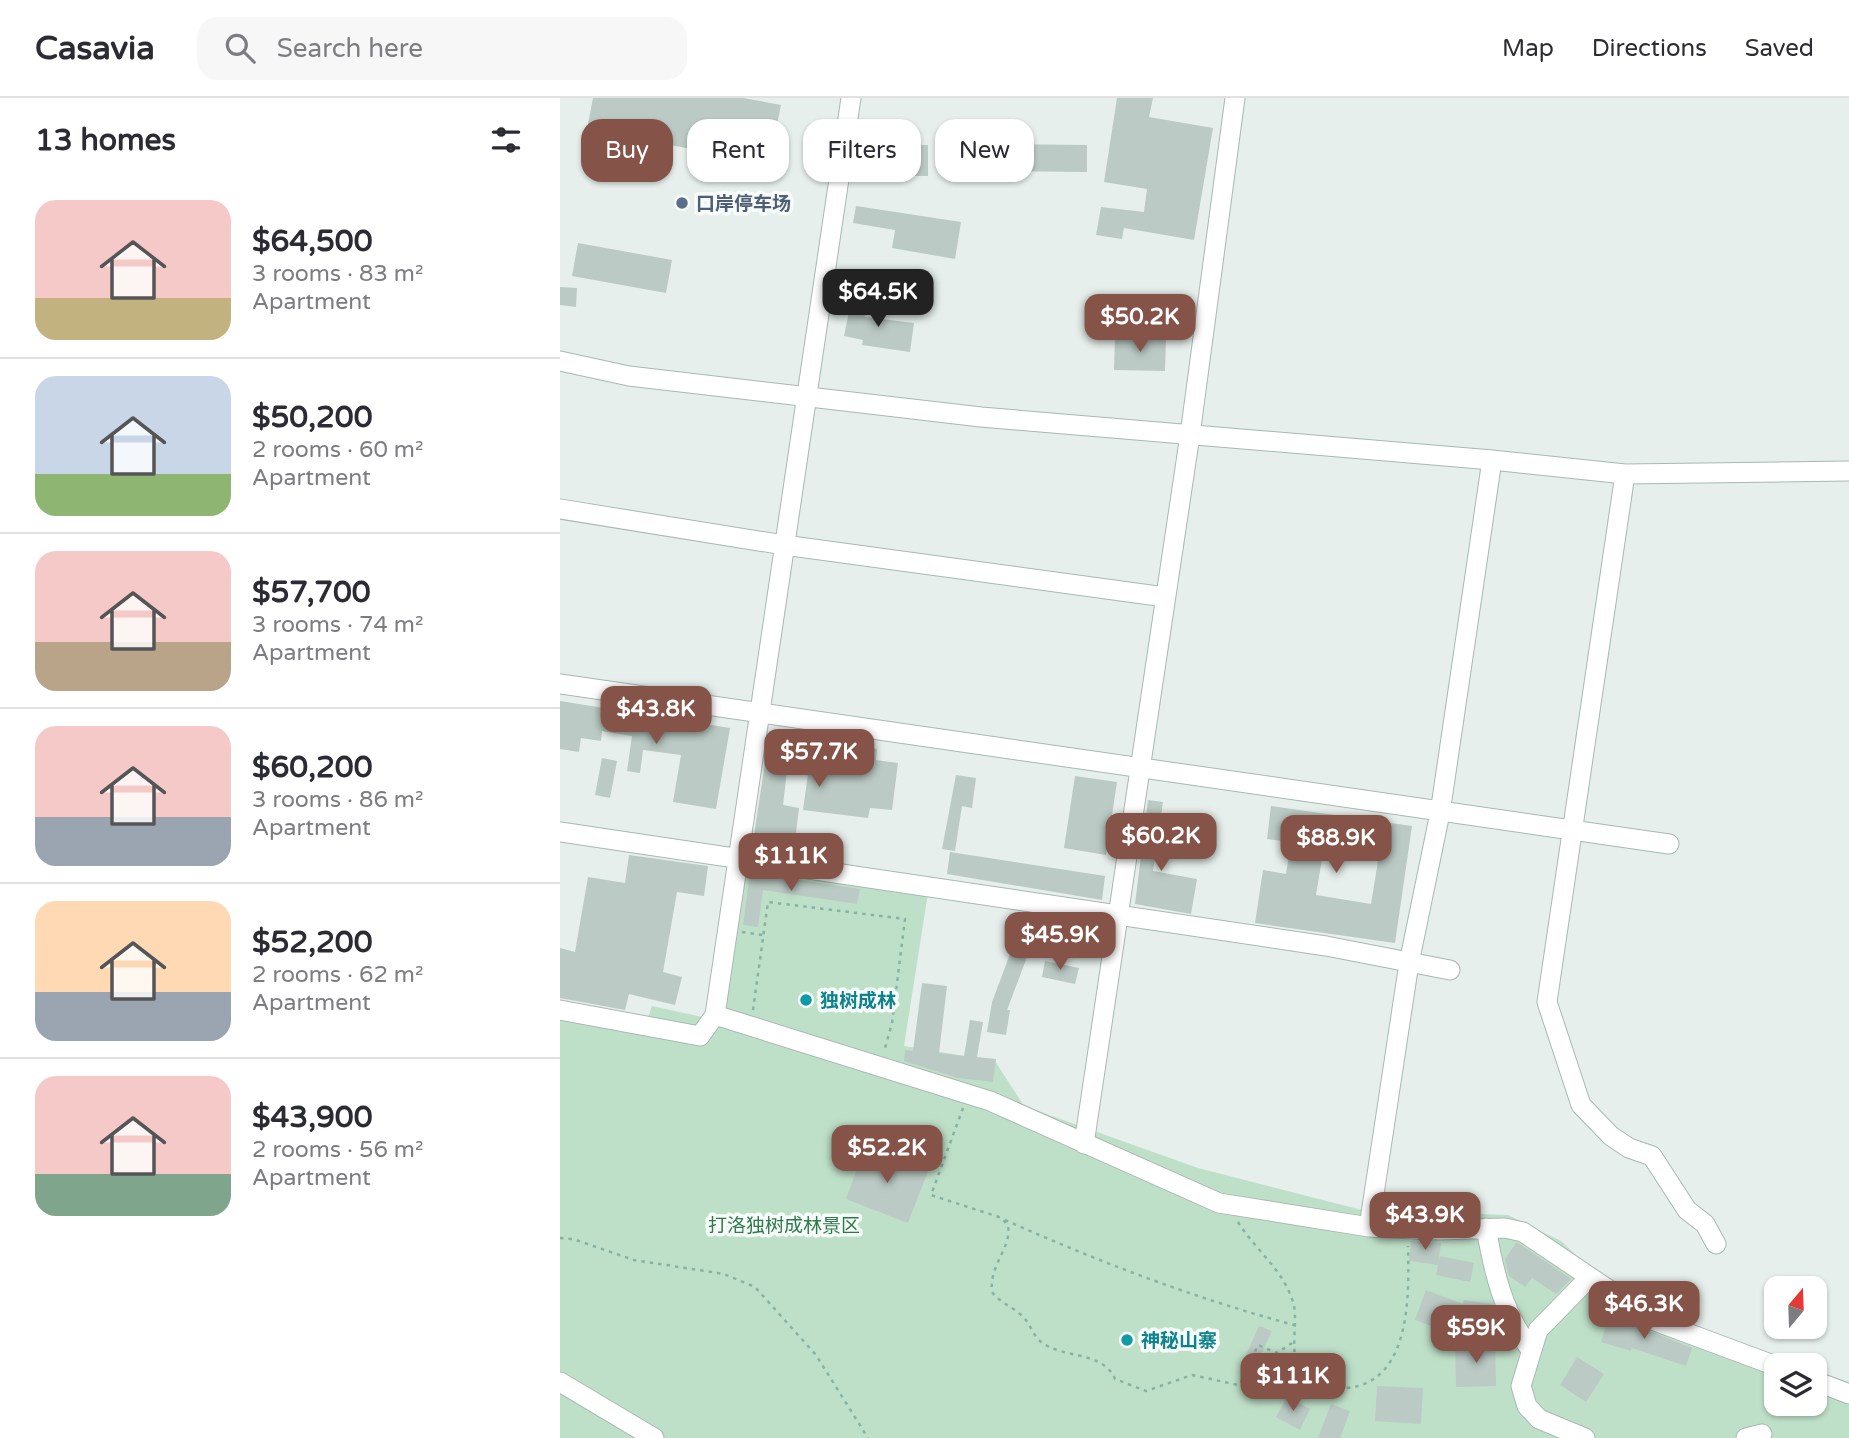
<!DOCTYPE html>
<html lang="en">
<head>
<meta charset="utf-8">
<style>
	body { margin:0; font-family:"Varela Round","Noto Sans SC",sans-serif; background:#f7f7f7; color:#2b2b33; height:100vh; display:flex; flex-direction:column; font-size:26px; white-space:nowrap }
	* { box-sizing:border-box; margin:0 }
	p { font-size:23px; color:#7c7c81 }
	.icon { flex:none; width:38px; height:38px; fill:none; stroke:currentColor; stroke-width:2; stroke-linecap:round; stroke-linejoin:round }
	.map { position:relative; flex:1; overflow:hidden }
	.panel { display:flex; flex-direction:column; background:#fff; width:560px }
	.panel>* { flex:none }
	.banner { position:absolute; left:21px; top:21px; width:665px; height:63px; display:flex; gap:14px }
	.needle { width:46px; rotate:19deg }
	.fabs { position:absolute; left:1204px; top:1178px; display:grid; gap:14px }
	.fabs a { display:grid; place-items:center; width:63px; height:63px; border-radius:14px; background:#fff; box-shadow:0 2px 5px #0004; font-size:35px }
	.price { position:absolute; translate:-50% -60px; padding:0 16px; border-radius:14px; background:#855347; color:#fff; font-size:23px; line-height:46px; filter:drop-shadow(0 2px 4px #0008) }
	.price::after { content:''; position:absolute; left:50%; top:42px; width:21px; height:16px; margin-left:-10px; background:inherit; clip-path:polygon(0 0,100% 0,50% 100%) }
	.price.active { background:#222; color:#fff }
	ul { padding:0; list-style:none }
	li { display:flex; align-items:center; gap:21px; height:175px; padding:0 35px }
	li+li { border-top:2px solid #e1e1e2 }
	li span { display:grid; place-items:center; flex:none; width:196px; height:140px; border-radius:21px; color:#555 }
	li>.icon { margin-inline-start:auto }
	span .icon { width:84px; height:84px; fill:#fffc; stroke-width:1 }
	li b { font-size:30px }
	h2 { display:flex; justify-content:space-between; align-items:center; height:84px; padding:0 35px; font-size:30px }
	.pill { padding:0 24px; border-radius:21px; background:#fff; box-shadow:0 2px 5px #0004; font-size:24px; line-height:63px }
	.pill.active { background:#855347; color:#fff }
	header { display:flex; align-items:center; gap:42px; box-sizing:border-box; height:98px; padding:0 35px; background:#fff; border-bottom:2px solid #e1e1e2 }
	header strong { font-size:33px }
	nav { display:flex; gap:38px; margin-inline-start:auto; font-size:24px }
	.search { width:490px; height:63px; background:#f7f7f7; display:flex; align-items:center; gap:18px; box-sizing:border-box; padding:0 24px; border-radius:21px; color:#7c7c81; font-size:26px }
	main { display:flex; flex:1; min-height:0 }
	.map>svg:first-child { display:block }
	.green { fill:#bfe0c8 }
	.building { fill:#bbcac4; fill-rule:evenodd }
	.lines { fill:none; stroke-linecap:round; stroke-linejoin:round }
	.minor-casing { stroke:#a8b8b2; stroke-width:21 }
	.path { stroke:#86b3a5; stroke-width:2.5; stroke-dasharray:3.5 5; stroke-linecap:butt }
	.minor { stroke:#fff; stroke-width:19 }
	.service-dot { fill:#5c6f8a; stroke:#f7fbf9; stroke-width:2.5 }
	.culture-dot { fill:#0f9aa8; stroke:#f7fbf9; stroke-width:2.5 }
	.labels { text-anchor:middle; stroke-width:7; stroke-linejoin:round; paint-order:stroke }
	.service-label { font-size:19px; font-weight:bold; fill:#4e5e75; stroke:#f7fbf9; text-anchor:start }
	.culture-label { font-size:19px; font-weight:bold; fill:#0d838f; stroke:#f7fbf9; text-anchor:start }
	.park-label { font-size:19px; fill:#2d7a4b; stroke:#f7fbf9 }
</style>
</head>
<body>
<header>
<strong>Casavia</strong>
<div class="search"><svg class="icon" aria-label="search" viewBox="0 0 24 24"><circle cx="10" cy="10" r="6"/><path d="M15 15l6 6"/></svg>Search here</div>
<nav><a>Map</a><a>Directions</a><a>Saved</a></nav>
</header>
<main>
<section class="panel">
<h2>13 homes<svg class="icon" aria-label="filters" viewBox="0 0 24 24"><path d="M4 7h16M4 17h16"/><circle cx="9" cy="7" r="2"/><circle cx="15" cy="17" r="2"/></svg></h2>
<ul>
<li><span style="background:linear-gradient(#f6c9c9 70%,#c2b280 0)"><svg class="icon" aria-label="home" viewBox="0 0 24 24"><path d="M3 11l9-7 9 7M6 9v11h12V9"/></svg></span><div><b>$64,500</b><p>3 rooms · 83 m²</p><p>Apartment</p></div></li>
<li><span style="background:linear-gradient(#c9d6e8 70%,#8fb573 0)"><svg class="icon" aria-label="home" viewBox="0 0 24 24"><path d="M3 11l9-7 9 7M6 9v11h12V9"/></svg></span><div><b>$50,200</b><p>2 rooms · 60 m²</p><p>Apartment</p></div></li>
<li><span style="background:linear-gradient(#f6c9c9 65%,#b9a48a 0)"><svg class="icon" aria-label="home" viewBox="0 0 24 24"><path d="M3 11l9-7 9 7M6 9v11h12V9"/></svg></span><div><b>$57,700</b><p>3 rooms · 74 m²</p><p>Apartment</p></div></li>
<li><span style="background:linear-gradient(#f6c9c9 65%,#9aa5b1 0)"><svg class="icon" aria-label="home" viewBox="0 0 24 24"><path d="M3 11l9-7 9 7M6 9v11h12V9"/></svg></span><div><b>$60,200</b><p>3 rooms · 86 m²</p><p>Apartment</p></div></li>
<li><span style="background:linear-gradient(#ffd9b3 65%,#9aa5b1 0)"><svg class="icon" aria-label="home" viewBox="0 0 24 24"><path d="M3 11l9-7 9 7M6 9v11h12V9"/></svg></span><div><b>$52,200</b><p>2 rooms · 62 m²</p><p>Apartment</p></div></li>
<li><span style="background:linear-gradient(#f6c9c9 70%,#7fa58c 0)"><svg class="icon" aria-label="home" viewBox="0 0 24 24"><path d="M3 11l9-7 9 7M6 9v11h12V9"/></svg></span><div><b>$43,900</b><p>2 rooms · 56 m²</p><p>Apartment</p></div></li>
</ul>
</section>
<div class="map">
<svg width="1289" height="1340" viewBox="0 0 1289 1340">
	<rect width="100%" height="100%" fill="#e6efeb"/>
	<path class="green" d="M182 769 368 795 344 948 435 963 464 1008 638 1070 802 1112 948 1117 1001 1143 1045 1185 1168 1243 1239 1267H1216V1306H1255V1272L1289 1284V1340H0V917L83 934 92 908 161 923Z"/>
	<path class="building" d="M33 0H183L221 7 209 66 27 31Z
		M557 0H593L589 19 653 30 634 142 564 130 562 141 536 137 541 109 584 114 587 91 544 84Z
		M419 46 527 47V74L419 73Z
		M322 47H368V78H322V71L301 68 303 49 322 51Z
		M296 108 401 124 395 161 332 150 335 132 293 125Z
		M18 145 112 162 106 195 12 178Z
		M0 189 17 190 16 209 0 207Z
		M292 199 308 203 305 219 354 225 350 254 302 247 303 242 284 238Z
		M555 238 606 239 605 273 554 272Z
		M0 603 170 630 156 711 113 704 121 657 83 652 80 675 67 673 72 638 42 633 41 643 21 640 19 654 0 651Z
		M221 636 317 651 316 662 338 665 332 712 310 710 308 720 243 712 248 676 227 673 223 707 239 710 236 735 259 739 256 760 192 750 208 645Z
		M42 660 57 663 50 700 35 697Z
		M396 677 416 680 412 710 402 708 395 753 382 751Z
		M515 678 557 684 546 757 504 750Z
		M588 702 603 704 593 773 637 781 631 816 575 806Z
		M711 708 852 728 835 845 695 825 703 772 726 776 731 744 707 741ZM764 749 819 757 811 806 756 797Z
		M390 754 545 778 542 802 387 776Z
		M69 757 148 768 144 798 117 794 103 874 122 879 115 907 69 896 65 912 0 900V850L15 854 28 779 65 785Z
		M190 775 300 791 297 806 203 792 198 829 183 827Z
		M494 820 535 826 533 839 491 833Z
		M456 840 472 846 447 912H450L446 937 427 934 432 904Z
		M485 863 519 870 515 886 482 879Z
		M362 885 387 888 379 955 404 958 410 922 423 924 417 959 436 961 433 984 398 980 344 963 345 952 353 953Z
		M305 1049 368 1073 348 1125 286 1101Z
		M851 1143 881 1145 878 1167 849 1163Z
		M956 1145H958L1011 1181 996 1196 972 1180 965 1189 949 1178 945 1161Z
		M880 1158 914 1165 910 1184 876 1177Z
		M866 1192 903 1206 904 1202 932 1206 936 1214 933 1230 894 1225 890 1235 855 1222Z
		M1049 1217 1132 1250 1126 1268 1072 1250 1071 1253 1041 1244Z
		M699 1228 712 1233 695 1270 683 1264Z
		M935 1245 936 1288 896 1289 895 1247Z
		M1017 1259 1044 1276 1026 1304 1000 1287Z
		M817 1288 863 1290 861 1326 815 1323Z
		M727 1299 750 1311 740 1332 716 1319Z
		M771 1306 790 1313 780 1340H758Z"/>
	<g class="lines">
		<defs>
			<path id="minor" d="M0 263 69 278 421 319 932 362 1065 376 1289 373
				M1065 376 987 904 1021 1007 1051 1038 1069 1050 1092 1058 1127 1112 1145 1126 1156 1146
				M0 411 224 447 605 499
				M0 586 1109 746
				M0 734 766 848 890 872
				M0 912 140 938 155 917 291 0
				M155 917 430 1003 659 1105 809 1129 878 1132 945 1130 963 1134 1095 1223 1216 1268
				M524 1046 630 337 675 0
				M809 1129 849 865 880 715 932 362
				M926 1130C934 1175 943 1214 970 1251
				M1255 1283 1289 1296
				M0 1284 94 1340
				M1025 1340 979 1321 967 1308 961 1288 978 1232 1029 1180
				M1186 1340 1202 1336"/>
		</defs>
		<use href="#minor" class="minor-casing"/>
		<path class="path" d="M182 834 203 837
			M193 912 208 804 345 821 332 925 324 954
			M403 1010 371 1097 442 1120 448 1128C452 1150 429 1166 432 1194 442 1207 455 1209 465 1221 471 1228 473 1237 480 1243 500 1261 543 1252 555 1281L586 1293 632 1277 678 1287 682 1283 698 1247 717 1255 735 1243
			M445 1122C542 1165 631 1199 734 1227
			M678 1124C696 1153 726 1174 734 1208 738 1230 727 1263 745 1281 756 1290 773 1291 786 1290 852 1285 849 1195 848 1148
			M0 1140 13 1141 74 1162 164 1176 195 1189 256 1257 308 1340"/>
		<use href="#minor" class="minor"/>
	</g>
	<circle class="service-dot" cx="122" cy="105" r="7"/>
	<g class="culture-dot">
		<circle cx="246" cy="902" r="7"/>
		<circle cx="567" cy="1242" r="7"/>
	</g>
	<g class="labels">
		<g class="service-label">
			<text x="136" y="112">口岸停车场</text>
		</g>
		<g class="culture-label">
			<text x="260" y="909">独树成林</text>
			<text x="581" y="1249">神秘山寨</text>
		</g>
		<g class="park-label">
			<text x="224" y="1134">打洛独树成林景区</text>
		</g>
	</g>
</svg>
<div class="fabs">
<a><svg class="needle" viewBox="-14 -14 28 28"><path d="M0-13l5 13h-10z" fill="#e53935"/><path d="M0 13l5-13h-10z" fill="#7c7c81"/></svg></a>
<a><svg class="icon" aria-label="layers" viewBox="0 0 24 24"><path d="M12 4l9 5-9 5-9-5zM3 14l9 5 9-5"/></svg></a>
</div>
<b class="price active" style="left:318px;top:231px">$64.5K</b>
<b class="price" style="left:580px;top:256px">$50.2K</b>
<b class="price" style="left:96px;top:648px">$43.8K</b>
<b class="price" style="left:259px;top:691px">$57.7K</b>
<b class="price" style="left:601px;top:775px">$60.2K</b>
<b class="price" style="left:776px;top:777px">$88.9K</b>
<b class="price" style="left:231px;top:795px">$111K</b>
<b class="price" style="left:500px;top:874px">$45.9K</b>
<b class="price" style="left:327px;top:1087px">$52.2K</b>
<b class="price" style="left:865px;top:1154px">$43.9K</b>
<b class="price" style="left:1084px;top:1243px">$46.3K</b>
<b class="price" style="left:916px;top:1267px">$59K</b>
<b class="price" style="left:733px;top:1315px">$111K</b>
<div class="banner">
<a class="pill active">Buy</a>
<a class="pill">Rent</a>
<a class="pill">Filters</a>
<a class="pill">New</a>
</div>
</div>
</main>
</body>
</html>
